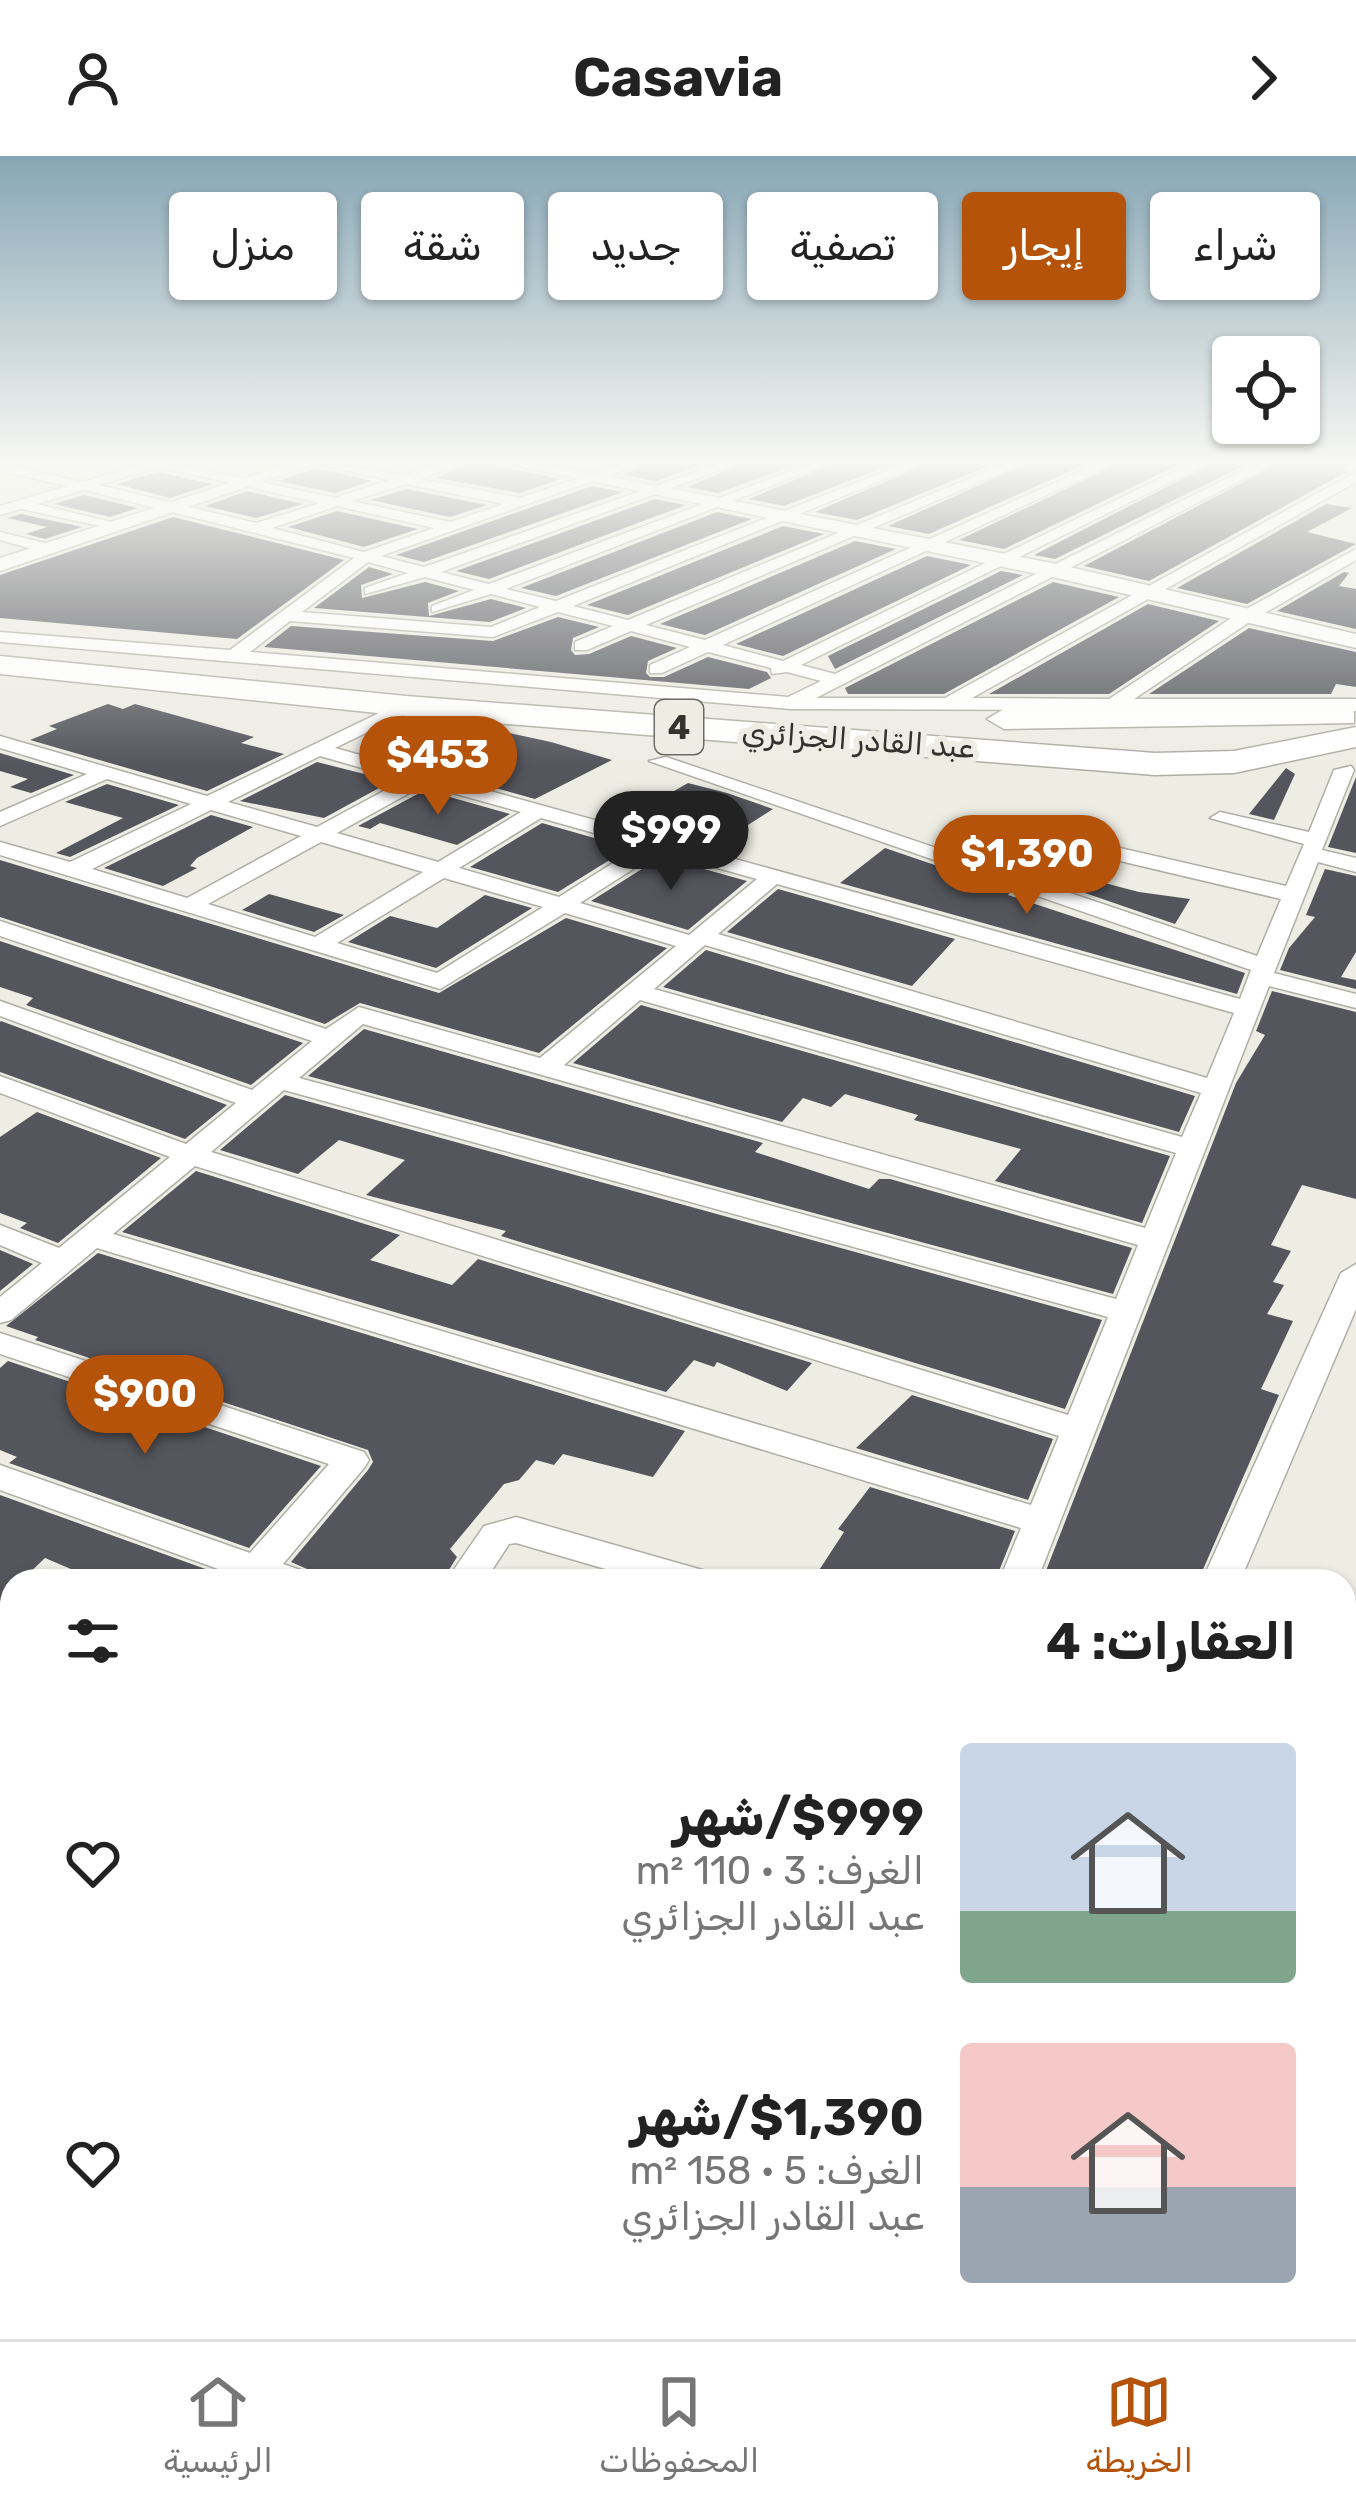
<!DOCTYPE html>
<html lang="ar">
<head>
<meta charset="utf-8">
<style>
	body { margin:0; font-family:Rubik,"Noto Sans Arabic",sans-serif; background:#f2f2f2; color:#222; direction:rtl; height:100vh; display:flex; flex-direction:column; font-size:45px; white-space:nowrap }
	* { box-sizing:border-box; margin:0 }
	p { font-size:39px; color:#767676 }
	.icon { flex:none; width:66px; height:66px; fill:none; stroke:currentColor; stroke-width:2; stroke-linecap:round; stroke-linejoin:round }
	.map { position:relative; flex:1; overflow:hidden; direction:ltr }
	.panel { position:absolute; left:0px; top:1413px; width:1356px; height:771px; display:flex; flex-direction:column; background:#fff; border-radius:36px 36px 0 0; box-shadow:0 3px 9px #0004; direction:rtl }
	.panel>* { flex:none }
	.top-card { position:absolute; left:36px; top:36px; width:1284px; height:108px; direction:rtl; display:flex; gap:24px }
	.controls { position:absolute; left:1212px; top:180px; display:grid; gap:24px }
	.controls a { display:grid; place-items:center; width:108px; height:108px; border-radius:12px; background:#fff; box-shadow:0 3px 9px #0004; font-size:60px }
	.price { position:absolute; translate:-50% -102px; padding:0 27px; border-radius:42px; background:#b45309; color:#fff; font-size:39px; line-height:78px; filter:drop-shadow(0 3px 6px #0008) }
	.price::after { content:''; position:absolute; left:50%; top:72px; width:36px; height:27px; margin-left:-18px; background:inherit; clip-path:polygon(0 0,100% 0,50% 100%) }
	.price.on { background:#222; color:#fff }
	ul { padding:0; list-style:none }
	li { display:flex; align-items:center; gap:36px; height:300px; padding:0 60px }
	li span { display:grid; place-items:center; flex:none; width:336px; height:240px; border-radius:12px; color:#555 }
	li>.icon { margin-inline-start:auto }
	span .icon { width:144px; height:144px; fill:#fffc; stroke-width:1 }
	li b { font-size:51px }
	h2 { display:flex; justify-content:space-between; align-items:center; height:144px; padding:0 60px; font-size:51px }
	.tag { padding:0 42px; border-radius:12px; background:#fff; box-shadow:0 3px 9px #0004; font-size:42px; line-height:108px }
	.tag.on { background:#b45309; color:#fff }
	header { display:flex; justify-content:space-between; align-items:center; height:156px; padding:0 60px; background:#fff; font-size:54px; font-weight:700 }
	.dock { display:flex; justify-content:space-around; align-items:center; height:168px; border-top:3px solid #e0e0e0; background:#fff; font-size:33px; color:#767676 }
	.dock a { display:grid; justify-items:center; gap:6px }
	.dock .on { color:#b45309 }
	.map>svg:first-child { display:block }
	.building { fill:#55565d }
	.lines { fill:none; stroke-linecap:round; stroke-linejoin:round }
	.street-casing { stroke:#afaea6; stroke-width:3 }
	.secondary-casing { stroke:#afaea6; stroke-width:3 }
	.highway-casing { stroke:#afaea6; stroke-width:3 }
	.street { fill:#fff; fill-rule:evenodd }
	.secondary { fill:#fff; fill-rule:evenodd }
	.highway { fill:#fff; fill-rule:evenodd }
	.labels { text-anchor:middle; stroke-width:12; stroke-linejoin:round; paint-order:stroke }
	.far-street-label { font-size:30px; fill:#33322f; stroke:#edede4 }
	.shield { fill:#edede4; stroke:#6b6a65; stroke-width:3 }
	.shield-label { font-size:33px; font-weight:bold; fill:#33322f }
</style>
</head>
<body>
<header><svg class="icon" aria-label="forward" viewBox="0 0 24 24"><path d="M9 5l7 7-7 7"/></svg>Casavia<svg class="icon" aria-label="person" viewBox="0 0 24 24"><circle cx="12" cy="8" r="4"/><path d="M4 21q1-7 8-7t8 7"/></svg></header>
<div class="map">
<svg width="1356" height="2183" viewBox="0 0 1356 2183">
	<rect width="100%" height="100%" fill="#edede4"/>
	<path class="building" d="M469 306H495L498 310 561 323 520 337 437 322Z
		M650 306H711L656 325 623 319Z
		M747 306H803L718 337 687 331Z
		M837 306H898L784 350 749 343Z
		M931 306H998L857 364 815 356Z
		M1031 306H1091L929 378 888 370Z
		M1122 306H1184L1004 393 959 384Z
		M1215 306H1251L1055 403 1034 399Z
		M1281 306H1355L1341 314 1348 315 1149 425 1084 410Z
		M317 312 372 325 335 337 278 325Z
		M158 316 213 328 170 342 116 328Z
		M592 330 623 336 424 406 396 399Z
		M406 333 487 349 450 361 370 344Z
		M247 335 303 348 256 362 205 350Z
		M84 339 138 352 110 361 54 348Z
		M655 343 686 349 489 423 456 415Z
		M1326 348 1352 352 1307 376 1356 388 1247 448 1177 432Z
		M337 355 418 373 364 391 288 371Z
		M717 356 752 363 556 440 521 432Z
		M21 358 82 371 45 383 26 378 47 371 7 362Z
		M173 361 344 404 237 483 0 462V419Z
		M783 370 824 378 628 459 587 449Z
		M855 385 896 393 705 479 660 468Z
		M927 400 971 409 783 500 736 488Z
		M369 411 393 418 361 429 362 442 425 426 459 435 428 447 429 460 491 443 526 452 490 466 314 452Z
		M1001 415 1023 419 835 513 828 500Z
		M1344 416 1349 417 1339 430 1356 433V473L1277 455Z
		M1053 426 1119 441 944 538H848L845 532Z
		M1148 448 1219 465 1109 538H989Z
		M558 461 599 471 573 482 571 494 575 499 589 498 631 480 677 492 648 505 646 517 650 521H664L708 501 767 516 771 522 749 533 264 491 291 470 493 485Z
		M1249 472 1356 496V531L1336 528 1331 538H1149Z
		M108 548 123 553 135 548 254 581 241 587 284 598 207 635 30 584 57 573 49 570Z
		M491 573 551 586 612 604 535 643 390 603 439 579 468 585Z
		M0 597 74 619 31 637 10 631 28 623 0 615Z
		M317 606 392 625 324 662 240 645Z
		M1286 612 1295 618 1274 664 1249 658Z
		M1356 621V697L1328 691Z
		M688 627 727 637 773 653 712 692 620 666Z
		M107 628 179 649 70 701 56 697 123 662 65 646Z
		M425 634 510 658 457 689 380 667 370 673 358 670Z
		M211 659 253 671 197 702 190 710 197 712 163 730 104 712Z
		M542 667 629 692 558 736 470 711Z
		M885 692 1011 735 1008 739 1245 817 1237 838 840 727Z
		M661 701 747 725 688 774 591 745Z
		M0 704 439 837 566 762 667 792 539 897 360 847 325 868 0 761Z
		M1325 713 1356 720V796L1341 821 1356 824V833L1280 814 1289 792 1315 761 1306 759Z
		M1097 725 1139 736 1190 743 1175 768 1085 737Z
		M778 733 955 783 912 830 727 776Z
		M269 738 344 759 314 776 242 754Z
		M485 739 532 752 436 812 348 786 390 760 437 772Z
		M0 785 303 887 251 929 26 849 33 842 0 831Z
		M706 794 1195 940 1179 976 663 831Z
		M1272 835 1356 856V1043L1302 1029 1271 1089 1291 1095 1273 1126 1284 1129 1267 1158 1293 1165 1261 1233 1279 1239 1198 1425H1042L1236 927 1265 879 1256 875Z
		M641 849 1170 1000 1142 1067 995 1025 1021 993 914 964 918 959 845 938 831 951 803 942 782 966 573 907Z
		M0 866 1 865 227 949 185 983 0 916Z
		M364 873 763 987 755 996 869 1033 879 1023H890L1132 1092 1113 1138 308 920Z
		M285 939 1102 1164 1065 1253 501 1080 506 1075 366 1039 405 1004 339 984 298 1018 220 994Z
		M37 956 161 1002 58 1087 20 1072 27 1067 0 1057V981Z
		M196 1015 400 1079 370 1104 452 1129 478 1103 812 1207 787 1235 717 1206 714 1211 694 1204 666 1236 122 1076Z
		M0 1094 33 1108 0 1135Z
		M98 1097 685 1275 653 1321 563 1298 554 1309 536 1304 519 1324 504 1328 450 1393 457 1401 442 1425H313L307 1413 291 1406 368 1314 373 1306 368 1294 35 1184 38 1181 6 1170Z
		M8 1205 321 1310 249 1392 9 1307 17 1301 0 1294V1212Z
		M912 1239 1053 1283 1028 1344 856 1292Z
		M870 1331 1015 1375 995 1425H812L844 1376 838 1373Z
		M0 1339 225 1420 224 1425H99L45 1402 21 1425H12V1434L0 1445Z"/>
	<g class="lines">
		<defs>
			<path id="street" d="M146 306H169L335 342 389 324 311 306 404 319 447 306H465L421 323 520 342 627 306H646L381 400 424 411 724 306H743L441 416 489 428 815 306H833L506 433 556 445 909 306H927L573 450 628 464 1009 306H1027L646 469 705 484 1101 306H1118L723 489 783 505 1194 306H1211L801 509 835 518 1260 306H1277L816 542H945L1356 316V326L972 542 1109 543 1239 457 1356 393V404L1251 465 1134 543H1356V555L791 553 0 486V476L230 494 354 402 84 334 37 348 119 368V374L21 353 0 359V350L67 330 0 315V307L83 326ZM158 311 320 347 256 367 99 329ZM406 328 504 348 450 366 352 345ZM337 350 434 372 364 396 272 372ZM368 406 408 417 365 432V438L425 421 474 434 432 450V456L491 438 540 451 491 471 302 456ZM558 456 613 470 575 486V494H587L631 475 690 491 650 509V517H662L708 496 771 512 772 518 787 516 821 525 788 541 250 496 290 465 493 481Z
				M0 376 56 390 59 393 51 398 0 384Z
				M406 544 415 550 413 554 335 592 1240 843 1251 814 649 605 666 601 1257 800 1281 743 1010 679 999 673 1010 667 1286 730 1304 688 1210 662 1220 656 1309 676 1334 614 1351 610 1354 614 1322 694 1356 702V716L1318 706 1274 817 1356 838V852L1269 830 1037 1425H999L1021 1372 97 1092 11 1164 0 1167V1141L42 1107 0 1089V1069L59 1092 170 1001 0 937V920L186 988 236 947 0 860V845L252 934 312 885 0 780V765L326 873 359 851 540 902 676 790 565 757 440 833 0 699V686L70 706 191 648 107 623 0 670V656L87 618 0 592V580L207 640ZM320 600 404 624 317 671 228 646ZM424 629 521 656 438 706 337 677ZM211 654 301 680 187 742 92 713ZM541 662 640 690 559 741 459 712ZM321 686 423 716 315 781 208 748ZM660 696 757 723 689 779 580 747ZM444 722 543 751 437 817 337 787ZM777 728 1234 857 1207 922 718 778ZM705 789 1201 937 1182 981 654 833ZM640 844 1176 997 1145 1072 564 909ZM363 868 1138 1089 1116 1143 299 922ZM284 934 1108 1161 1068 1259 211 996ZM195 1010 1059 1280 1031 1349 113 1078Z
				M1356 1108V1153L1240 1425H1202L1341 1117Z
				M0 1177 364 1296 369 1304 364 1312 283 1408 303 1415 309 1425H228L232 1418 0 1334V1309L250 1397 329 1308 0 1198Z
				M516 1361 706 1415 712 1425H647L516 1387 509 1388 485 1425H446L484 1370Z
				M0 1506 12 1510V1541L0 1537Z
				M12 1685V1731L0 1735V1689Z
				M1356 1806V1893L1344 1897V1810Z
				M12 2094V2158L0 2163V2099Z
				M74 2172H130L125 2183H69Z
				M1224 2172H1278L1275 2183H1221Z"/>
			<path id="secondary" d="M294 306H320L0 415V402Z
				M499 306H534L1057 408 1356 478V492L1057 422Z
				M0 1822 12 1826V1884L0 1880Z
				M0 1926 12 1930V1995L0 1991Z
				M470 2172H566L570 2183H474Z
				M768 2172H866L870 2183H772Z"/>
			<path id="highway" d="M0 500 406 540 1155 597 1234 595 1356 571V591L1234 617 1155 619 406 560 0 518Z
				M1342 550 1354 553V567L1004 573 987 563 1004 553Z"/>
		</defs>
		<use href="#street" class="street-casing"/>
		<use href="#secondary" class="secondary-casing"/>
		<use href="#highway" class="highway-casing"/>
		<use href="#street" class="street"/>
		<use href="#secondary" class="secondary"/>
		<use href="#highway" class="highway"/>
	</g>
	<linearGradient id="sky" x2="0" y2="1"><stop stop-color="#87a6b5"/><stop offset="0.5" stop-color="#f7f7f3"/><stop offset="1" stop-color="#f7f7f3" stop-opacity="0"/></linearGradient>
	<rect width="1356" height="611" fill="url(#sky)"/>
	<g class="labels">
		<g class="far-street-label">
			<text transform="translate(858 584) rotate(4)" y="10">عبد القادر الجزائري</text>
		</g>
		<rect class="shield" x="655" y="544" width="48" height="54" rx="9"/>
		<g class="shield-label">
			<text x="679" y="583">4</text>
		</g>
	</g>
</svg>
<div class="controls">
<a><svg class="icon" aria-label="locate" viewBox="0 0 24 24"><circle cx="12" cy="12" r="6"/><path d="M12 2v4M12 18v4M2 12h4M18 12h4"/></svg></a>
</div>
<b class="price" style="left:438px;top:662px">$453</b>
<b class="price on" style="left:671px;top:737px">$999</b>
<b class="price" style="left:1027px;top:761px">$1,390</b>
<b class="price" style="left:145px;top:1301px">$900</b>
<div class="top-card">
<a class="tag">شراء</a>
<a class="tag on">إيجار</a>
<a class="tag">تصفية</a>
<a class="tag">جديد</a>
<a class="tag">شقة</a>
<a class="tag">منزل</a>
</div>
<section class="panel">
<h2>العقارات: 4<svg class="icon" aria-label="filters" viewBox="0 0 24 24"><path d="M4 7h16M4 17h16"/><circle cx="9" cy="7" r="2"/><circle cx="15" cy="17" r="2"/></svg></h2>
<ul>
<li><span style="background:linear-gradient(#c9d6e8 70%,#7fa58c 0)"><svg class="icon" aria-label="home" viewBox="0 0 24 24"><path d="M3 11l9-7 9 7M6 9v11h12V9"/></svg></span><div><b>$999/شهر</b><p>الغرف: 3 · 110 m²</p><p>عبد القادر الجزائري</p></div><svg class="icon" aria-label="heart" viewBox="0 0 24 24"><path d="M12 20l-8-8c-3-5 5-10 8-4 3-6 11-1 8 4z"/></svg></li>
<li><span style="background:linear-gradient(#f6c9c9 60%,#9aa5b1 0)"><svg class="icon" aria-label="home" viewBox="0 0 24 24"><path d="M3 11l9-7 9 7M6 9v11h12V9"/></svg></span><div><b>$1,390/شهر</b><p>الغرف: 5 · 158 m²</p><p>عبد القادر الجزائري</p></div><svg class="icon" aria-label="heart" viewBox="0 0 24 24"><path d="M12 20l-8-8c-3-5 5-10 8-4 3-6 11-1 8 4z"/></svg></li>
</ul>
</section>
</div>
<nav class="dock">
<a class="on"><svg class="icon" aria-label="map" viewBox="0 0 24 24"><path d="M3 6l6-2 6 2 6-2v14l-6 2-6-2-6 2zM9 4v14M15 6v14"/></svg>الخريطة</a>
<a><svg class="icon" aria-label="saved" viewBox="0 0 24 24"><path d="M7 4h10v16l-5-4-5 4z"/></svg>المحفوظات</a>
<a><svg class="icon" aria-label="home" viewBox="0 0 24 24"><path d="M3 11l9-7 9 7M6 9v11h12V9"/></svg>الرئيسية</a>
</nav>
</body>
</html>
